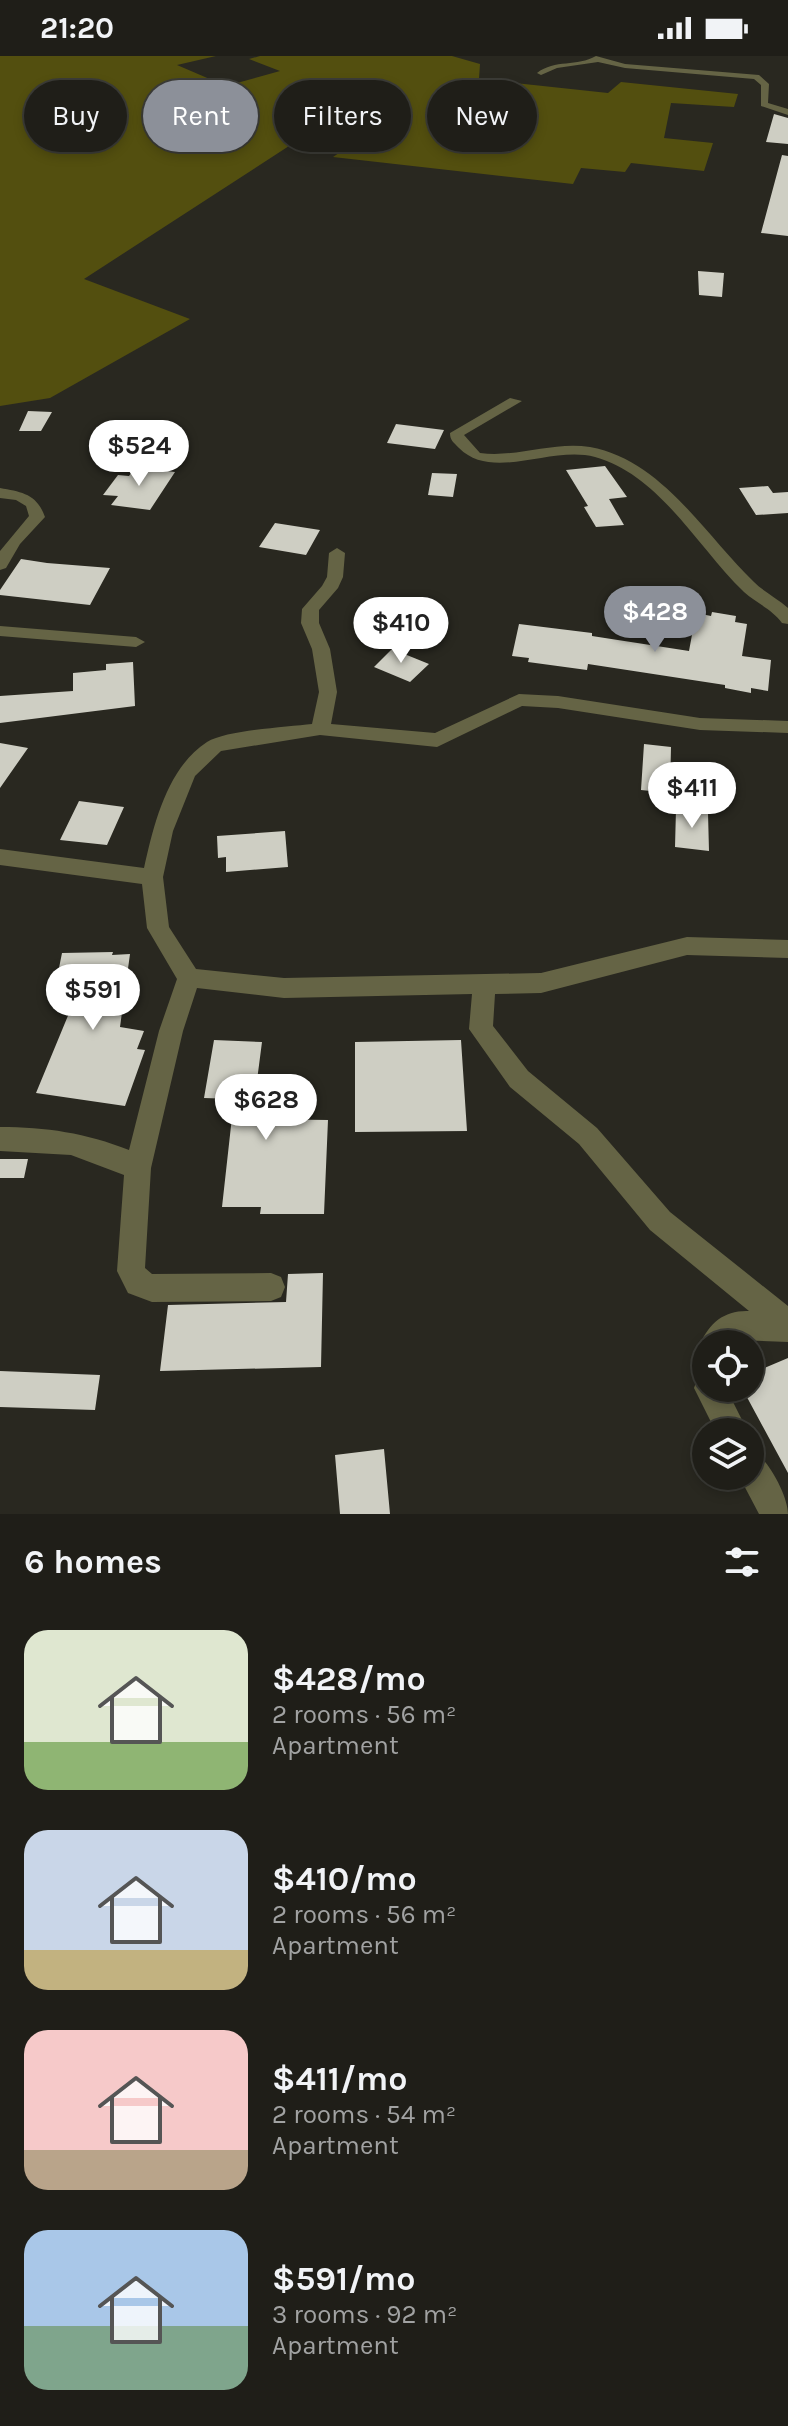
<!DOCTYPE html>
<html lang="en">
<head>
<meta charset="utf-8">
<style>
	body { margin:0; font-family:Karla,sans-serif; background:#272721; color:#f1f3f6; height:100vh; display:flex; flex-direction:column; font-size:30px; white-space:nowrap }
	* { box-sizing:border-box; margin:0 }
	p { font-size:26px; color:#a1a2a2 }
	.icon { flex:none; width:44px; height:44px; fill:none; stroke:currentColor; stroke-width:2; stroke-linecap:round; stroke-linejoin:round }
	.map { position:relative; height:1458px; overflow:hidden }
	.drawer { display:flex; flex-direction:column; background:#1f1e18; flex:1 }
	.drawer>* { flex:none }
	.hud { position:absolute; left:24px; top:24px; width:740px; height:72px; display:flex; gap:16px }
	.fabs { position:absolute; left:692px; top:1274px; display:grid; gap:16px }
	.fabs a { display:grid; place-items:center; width:72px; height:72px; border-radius:50%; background:#1f1e18; box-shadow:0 4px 12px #0003,0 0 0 2px #3c3c37; font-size:40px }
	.price { position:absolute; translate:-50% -68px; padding:0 18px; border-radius:28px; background:#fff; color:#222; font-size:26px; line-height:52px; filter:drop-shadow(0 2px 4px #0008) }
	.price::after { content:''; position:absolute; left:50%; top:48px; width:24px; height:18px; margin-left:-12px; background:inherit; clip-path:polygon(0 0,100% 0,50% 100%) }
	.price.selected { background:#8c9099; color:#fff }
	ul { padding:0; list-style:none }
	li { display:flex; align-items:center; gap:24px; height:200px; padding:0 24px }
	li span { display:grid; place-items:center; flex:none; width:224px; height:160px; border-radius:24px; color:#555 }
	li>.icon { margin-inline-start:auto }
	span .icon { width:96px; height:96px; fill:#fffc; stroke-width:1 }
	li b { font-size:34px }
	h2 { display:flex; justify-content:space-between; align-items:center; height:96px; padding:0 24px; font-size:34px }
	.chip { padding:0 28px; border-radius:36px; background:#1f1e18; box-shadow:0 4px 12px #0003,0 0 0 2px #3c3c37; font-size:28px; line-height:72px }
	.chip.selected { background:#8c9099; color:#fff }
	.status { display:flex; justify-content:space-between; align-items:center; height:56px; padding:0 40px; background:#1f1e18; direction:ltr }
	.status svg { height:22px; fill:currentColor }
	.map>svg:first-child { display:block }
	.forest { fill:#534f0f }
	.building { fill:#cecec3 }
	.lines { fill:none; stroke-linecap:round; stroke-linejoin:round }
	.minor { fill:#656445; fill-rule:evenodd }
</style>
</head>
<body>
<div class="status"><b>21:20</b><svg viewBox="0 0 49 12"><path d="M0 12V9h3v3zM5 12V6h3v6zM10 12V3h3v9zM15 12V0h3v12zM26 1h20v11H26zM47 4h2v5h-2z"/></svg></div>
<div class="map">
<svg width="788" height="1458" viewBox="0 0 788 1458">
	<rect width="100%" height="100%" fill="#292820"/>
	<path class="forest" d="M0 0H216L177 9 226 30 280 15 249 3 260 0H452L480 8 479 23 608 37 621 26 738 38 734 51 671 47 664 82 713 87 704 115 631 107 625 116 581 112 573 128 333 101 383 67 329 64 84 223 190 263 50 342 0 350Z"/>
	<path class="building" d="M774 58 788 62V88L766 86Z
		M782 99 788 100V180L761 177Z
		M698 215 724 217 722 241 699 239Z
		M28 355 52 356 41 375H19Z
		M396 368 444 374 435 393 387 387Z
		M605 410 627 441 609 443 624 469 596 471 584 451 588 450 566 414Z
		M135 411 175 416 150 454 111 449 118 440 103 439 118 419 129 420Z
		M432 417 457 418 453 441 428 439Z
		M768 430 773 437 788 436V457L756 459 739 432Z
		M275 467 320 474 306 499 259 491Z
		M21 503 47 507 110 512 90 549 0 539V534Z
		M712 556 736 560 735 566 747 568 742 600 771 604 768 635 751 632V637L725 632V629L588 608 587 614 528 606 529 602 512 600 519 568 592 577V580L689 595 696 557 711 560Z
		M392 593 429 608 410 626 374 611Z
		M133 606 135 650 0 667V640L73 635V617L106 614V608Z
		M0 687 28 692 0 732Z
		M644 688 671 691 670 737 641 734Z
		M79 745 124 751 107 789 60 784Z
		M676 753 708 757 709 795 675 791Z
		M285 775 288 811 226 816V801L218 802 217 780Z
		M113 896 112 899 130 898 120 971 144 975 137 993 145 994 125 1050 36 1037 72 950H57L58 942H53L62 897Z
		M214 984 262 986 252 1063 328 1064 324 1158H260L261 1151H222L234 1043 204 1042Z
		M461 984 467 1075 355 1076V986Z
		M0 1103H28L24 1122H0Z
		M323 1217 321 1311 160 1315 168 1249 286 1246 288 1218Z
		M788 1302V1417L742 1332H750V1318Z
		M0 1315 100 1319 95 1354 0 1351Z
		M384 1393 390 1458H340L335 1399Z"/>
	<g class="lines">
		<path class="minor" d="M596 0 625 8 759 19 769 28 768 47 788 53V59L761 50V29L754 23 625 12 598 6 557 12 541 19 537 17C555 3 577 11 596 0Z
			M510 342 522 345 464 379 480 397C517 402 553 385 590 391 662 404 705 479 754 526 764 536 777 542 788 552V568L782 567C772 553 756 547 744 536 698 492 660 419 595 401 551 389 493 426 459 392 453 386 450 384 450 377Z
			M0 432C22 436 37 438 45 461L20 488 6 512 0 514V495L29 460 26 450 16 444 0 442Z
			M337 492 345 497 343 521 338 532 319 554V567L330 593 337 636 331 668 435 677 519 638 558 640 700 662 788 665V677L700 674 558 652 522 650 437 691 320 679 221 695 195 720 173 775 163 821 169 871 196 913 284 922 541 917 687 881 788 884V902L687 899 541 937 495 938 493 970 528 1015 597 1072 670 1156 788 1250V1286L739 1284 735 1288H706L705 1298 700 1288C710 1266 725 1254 749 1255L650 1174 579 1088 510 1031 469 973 472 938 284 942 197 932 183 975 151 1112 145 1212 152 1218 271 1217 281 1221 285 1231 281 1241 271 1245 152 1246 128 1237 117 1215 124 1119 71 1099 0 1095V1071C46 1071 86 1077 129 1094L159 975 177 923 147 872 142 828 0 809V793L144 812C154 768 167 712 207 686 227 674 287 671 312 668L319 636 312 593 301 567 302 553 322 530 327 521 329 497Z
			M0 570 136 581 145 586 136 591 0 580Z
			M706 1318V1332H726L748 1376H716L694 1332 698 1321Z
			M750 1393C767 1400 788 1440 788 1458H759L739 1420H750Z"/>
	</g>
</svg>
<div class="fabs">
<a><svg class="icon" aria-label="locate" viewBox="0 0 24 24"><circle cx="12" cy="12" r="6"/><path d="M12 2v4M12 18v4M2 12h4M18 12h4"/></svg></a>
<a><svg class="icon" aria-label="layers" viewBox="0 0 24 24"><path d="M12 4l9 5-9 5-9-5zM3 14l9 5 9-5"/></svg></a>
</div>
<b class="price" style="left:139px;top:432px">$524</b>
<b class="price selected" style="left:655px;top:598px">$428</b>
<b class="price" style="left:401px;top:609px">$410</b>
<b class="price" style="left:692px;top:774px">$411</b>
<b class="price" style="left:93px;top:976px">$591</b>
<b class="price" style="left:266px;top:1086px">$628</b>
<div class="hud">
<a class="chip">Buy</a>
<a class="chip selected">Rent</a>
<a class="chip">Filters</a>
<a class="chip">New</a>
</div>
</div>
<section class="drawer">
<h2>6 homes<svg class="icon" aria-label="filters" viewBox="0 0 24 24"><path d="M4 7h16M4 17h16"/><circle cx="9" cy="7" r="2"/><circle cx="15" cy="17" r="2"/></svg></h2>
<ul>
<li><span style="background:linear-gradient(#dfe7d0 70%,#8fb573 0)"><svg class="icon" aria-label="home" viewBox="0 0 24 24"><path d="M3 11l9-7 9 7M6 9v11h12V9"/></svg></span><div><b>$428/mo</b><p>2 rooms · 56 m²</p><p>Apartment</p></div></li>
<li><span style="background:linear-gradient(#c9d6e8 75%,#c2b280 0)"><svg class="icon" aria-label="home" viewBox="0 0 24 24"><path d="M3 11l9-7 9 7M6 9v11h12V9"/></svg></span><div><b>$410/mo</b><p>2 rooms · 56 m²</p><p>Apartment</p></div></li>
<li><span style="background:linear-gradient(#f6c9c9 75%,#b9a48a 0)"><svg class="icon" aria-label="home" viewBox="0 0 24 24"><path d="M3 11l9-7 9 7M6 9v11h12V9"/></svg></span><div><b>$411/mo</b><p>2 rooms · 54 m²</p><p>Apartment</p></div></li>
<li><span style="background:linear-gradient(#a9c7e8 60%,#7fa58c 0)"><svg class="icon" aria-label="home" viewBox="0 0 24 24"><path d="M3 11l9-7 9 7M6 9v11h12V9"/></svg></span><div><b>$591/mo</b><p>3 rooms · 92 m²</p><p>Apartment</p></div></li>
</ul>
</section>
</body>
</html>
